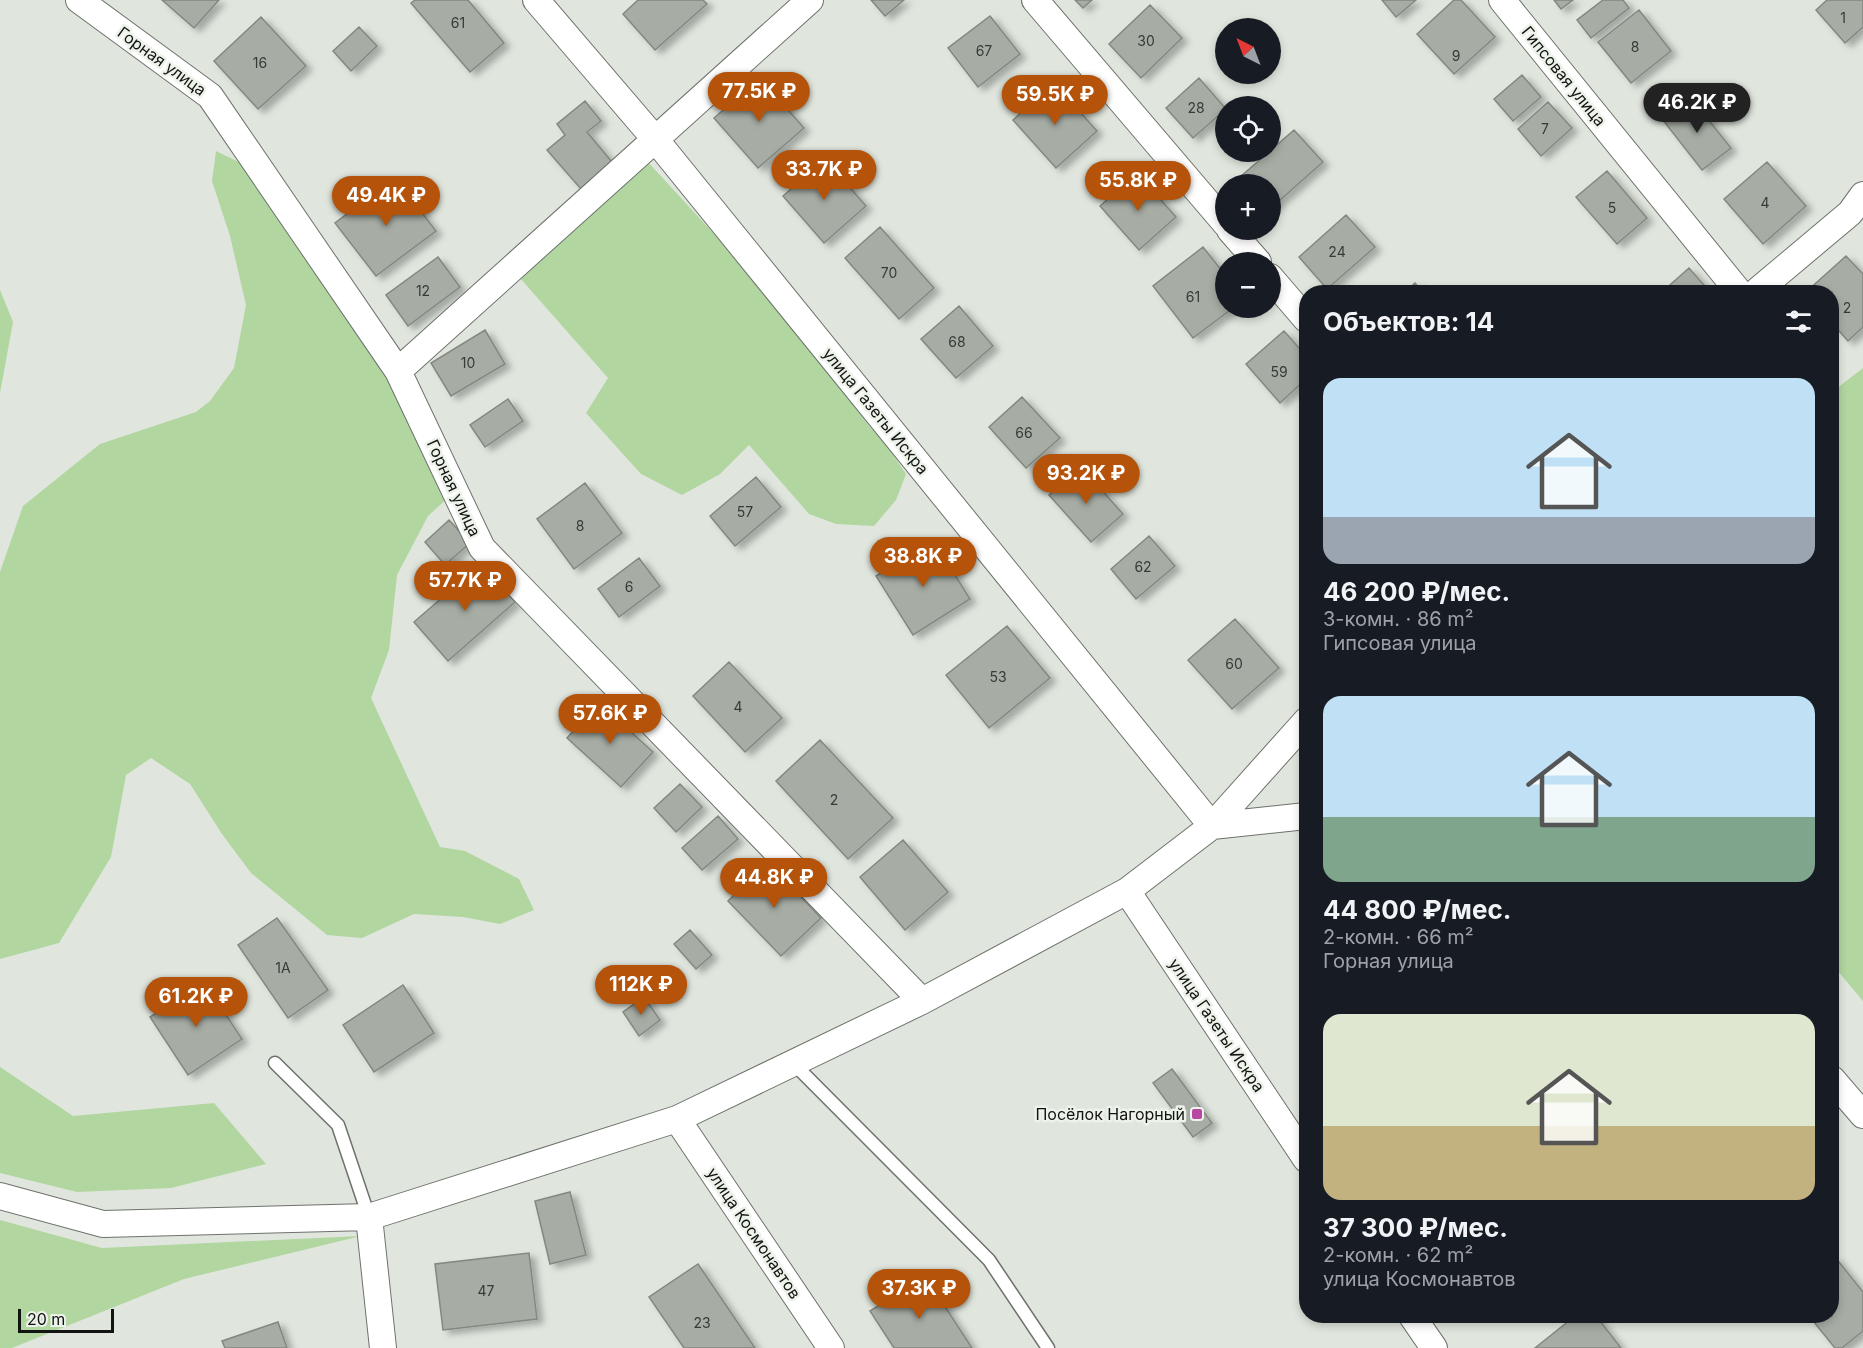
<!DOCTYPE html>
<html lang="ru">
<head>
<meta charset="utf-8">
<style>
	body { margin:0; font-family:Inter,sans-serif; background:#20242c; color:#f1f3f6; height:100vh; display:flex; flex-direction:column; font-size:22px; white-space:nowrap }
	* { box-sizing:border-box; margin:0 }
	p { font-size:20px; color:#9ea1a6 }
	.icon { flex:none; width:33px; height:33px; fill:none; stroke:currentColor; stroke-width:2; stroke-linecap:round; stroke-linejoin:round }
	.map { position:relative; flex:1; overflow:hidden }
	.sheet { position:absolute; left:1299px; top:285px; width:540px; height:1038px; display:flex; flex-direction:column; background:#171b24; border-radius:24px; box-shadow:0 3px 9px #0003 }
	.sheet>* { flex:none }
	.needle { width:39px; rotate:318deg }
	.buttons { position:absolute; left:1215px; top:18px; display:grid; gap:12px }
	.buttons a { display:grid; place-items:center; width:66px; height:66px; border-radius:50%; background:#171b24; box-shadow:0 3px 9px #0003; font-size:30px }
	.scale { position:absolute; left:18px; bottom:15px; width:96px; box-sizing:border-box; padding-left:6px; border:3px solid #121411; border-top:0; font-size:16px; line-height:21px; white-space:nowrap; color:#121411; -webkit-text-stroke:4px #edf3eb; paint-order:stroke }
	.price { position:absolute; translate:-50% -51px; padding:0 14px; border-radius:21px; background:#b45309; color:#fff; font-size:20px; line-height:39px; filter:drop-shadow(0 2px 3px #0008) }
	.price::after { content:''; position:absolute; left:50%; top:36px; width:18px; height:14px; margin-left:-9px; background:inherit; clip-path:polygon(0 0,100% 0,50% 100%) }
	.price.selected { background:#222; color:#fff }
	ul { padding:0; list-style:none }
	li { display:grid; align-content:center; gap:12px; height:318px; padding:0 24px }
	li span { display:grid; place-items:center; height:186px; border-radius:18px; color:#555 }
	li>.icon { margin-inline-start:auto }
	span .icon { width:108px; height:108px; fill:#fffc; stroke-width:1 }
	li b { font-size:26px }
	h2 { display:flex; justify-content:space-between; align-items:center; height:72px; padding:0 24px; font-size:26px }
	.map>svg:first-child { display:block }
	.green { fill:#b1d6a0 }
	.building { fill:#a7ada5; stroke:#838880; stroke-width:1.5; filter:url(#shadow) }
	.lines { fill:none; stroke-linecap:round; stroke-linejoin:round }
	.service-casing { stroke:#6d726b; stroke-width:15 }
	.minor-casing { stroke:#6d726b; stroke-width:28 }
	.service { stroke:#fff; stroke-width:12 }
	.minor { stroke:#fff; stroke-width:26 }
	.poi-dot { fill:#b647a3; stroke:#edf3eb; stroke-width:2 }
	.labels { text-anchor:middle; stroke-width:5; stroke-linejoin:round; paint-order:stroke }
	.number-label { font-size:14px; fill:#373a36 }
	.street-label { font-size:16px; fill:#121411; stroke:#edf3eb }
	.poi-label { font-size:16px; fill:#121411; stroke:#edf3eb; text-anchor:end }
</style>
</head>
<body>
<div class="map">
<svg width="1863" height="1348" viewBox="0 0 1863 1348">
	<defs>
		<filter id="shadow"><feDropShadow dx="6" dy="4" stdDeviation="3" flood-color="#0004"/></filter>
	</defs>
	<rect width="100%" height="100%" fill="#e0e6de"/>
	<path class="green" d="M216 151 245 165 388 381 451 495 428 516 397 575 389 650 371 698 440 847 465 851 519 879 534 910 500 924 463 917 414 914 362 938 327 935 251 873 222 834 190 784 151 758 126 775 111 857 59 943 0 959V572L23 506 100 444 196 412 210 401 234 368 246 305 230 236 212 181Z
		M647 161 783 309 869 426 885 443 906 474 896 500 874 526 836 524 809 514 749 445 720 474 682 495 641 474 586 413 608 378 520 278Z
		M0 290 13 322 0 393Z
		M1863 368V1001L1832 964V392Z
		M0 1067 73 1116 214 1103 266 1164 171 1188 77 1192 0 1173Z
		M0 1220 102 1248 361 1236 184 1279 12 1348H0Z"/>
	<path class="building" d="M162 0H219L194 28Z
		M415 0H468L504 43 470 72 411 3Z
		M638 0H703L707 4 655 50 623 14Z
		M871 0H904L885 16Z
		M1075 0H1092L1083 8Z
		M1382 0H1416L1396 17Z
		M1454 0H1461L1495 37 1454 74 1417 34Z
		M1554 0H1573L1561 9Z
		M1603 0H1623L1629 8 1591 38 1577 20Z
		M1827 0H1863V27L1845 43 1816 10Z
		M1150 5 1182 38 1141 78 1109 44Z
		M1639 10 1671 51 1631 83 1598 42Z
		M990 16 1020 54 978 87 948 48Z
		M261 17 306 66 258 109 214 61Z
		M359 27 377 46 351 71 333 51Z
		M1522 75 1541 97 1513 121 1494 99Z
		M760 78 804 128 758 168 714 118Z
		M1199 78 1226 109 1193 138 1166 108Z
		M1054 83 1097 131 1056 168 1013 120Z
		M1691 98 1731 148 1702 170 1662 119Z
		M585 101 601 121 587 132 612 162 581 189 547 150 565 135 557 124Z
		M1548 102 1572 128 1541 156 1518 129Z
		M1294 130 1323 162 1270 209V184H1232Z
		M825 159 866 206 824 243 783 196Z
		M1767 162 1806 206 1763 244 1724 199Z
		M1607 171 1647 218 1617 244 1576 197Z
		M1137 173 1176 217 1139 250 1100 206Z
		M395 178 436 231 376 276 335 223Z
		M1346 215 1375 247 1327 289 1299 257Z
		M880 227 934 288 899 319 845 258Z
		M1203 247 1226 276V308H1233L1193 338 1153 286Z
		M1846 256 1863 274V327L1848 341 1832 323V292H1806Z
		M438 257 460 287 408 326 386 295Z
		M1689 268 1710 292H1662Z
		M1415 283 1423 292H1405Z
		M959 306 993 346 956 378 921 339Z
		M485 330 505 364 451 396 431 363Z
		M1284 331 1306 356V379L1280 403 1246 364Z
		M1022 397 1060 438 1026 468 989 427Z
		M508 399 523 421 485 447 470 425Z
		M1081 467 1123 514 1091 542 1049 495Z
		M756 477 781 507 735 546 710 516Z
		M585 483 622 533 574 569 537 519Z
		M449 520 470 543 445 565 425 542Z
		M1149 536 1175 566 1136 599 1111 569Z
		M933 540 970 599 913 635 876 576Z
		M639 558 660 586 619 617 598 589Z
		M482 563 515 602 448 661 414 622Z
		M1235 619 1279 668 1232 709 1188 660Z
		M1007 626 1050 678 989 728 946 675Z
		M729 662 782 718 745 752 693 696Z
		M599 703 653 752 621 787 567 738Z
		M820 740 893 818 848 859 776 781Z
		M680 784 702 807 676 832 654 808Z
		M718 816 738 839 702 870 682 848Z
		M903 840 948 892 905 930 860 877Z
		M768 862 821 918 781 956 728 901Z
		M277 918 328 990 288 1018 238 945Z
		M690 930 712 955 696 969 674 944Z
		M204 982 242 1039 188 1075 150 1017Z
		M403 985 434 1033 374 1072 343 1025Z
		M644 997 660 1020 639 1036 623 1012Z
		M1172 1069 1212 1123 1193 1137 1153 1083Z
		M570 1192 586 1255 550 1264 535 1201Z
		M529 1253 537 1319 443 1330 435 1264Z
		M1835 1257 1863 1292V1331L1842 1348H1835L1809 1316H1832V1260Z
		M698 1264 755 1348H684L649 1297Z
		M925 1276 972 1348H894L870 1311Z
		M1575 1316H1596L1621 1348H1535Z
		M278 1322 287 1348H225L222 1341Z"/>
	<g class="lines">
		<defs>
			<path id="service" d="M275 1063 338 1125 369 1217
				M793 1063 989 1260 1048 1348"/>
			<path id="minor" d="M79 0 210 96 398 371 482 548 922 1001
				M536 0 655 139 1212 826
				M1035 0 1226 224
				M1502 0 1739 292
				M1230 230 1258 262
				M1270 277 1306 319
				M1756 292 1850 213 1863 195
				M398 371 810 0
				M1212 826 1306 816
				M1127 891 1306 1159
				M1832 1079 1863 1115
				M677 1119 831 1348
				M0 1196 103 1224 369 1217 677 1119 922 1001 1127 891 1212 826 1306 721
				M369 1217 383 1348
				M1412 1316 1434 1348"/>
		</defs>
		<use href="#service" class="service-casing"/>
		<use href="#minor" class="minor-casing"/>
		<use href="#service" class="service"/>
		<use href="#minor" class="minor"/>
	</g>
	<rect class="poi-dot" x="1191" y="1108" width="12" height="12" rx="3"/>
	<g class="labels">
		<g class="number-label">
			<text x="1843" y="23">1</text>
			<text x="458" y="28">61</text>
			<text x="1146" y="46">30</text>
			<text x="1635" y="52">8</text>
			<text x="984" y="56">67</text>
			<text x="1456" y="61">9</text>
			<text x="260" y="68">16</text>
			<text x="1196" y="113">28</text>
			<text x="1545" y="134">7</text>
			<text x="1765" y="208">4</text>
			<text x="1612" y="213">5</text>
			<text x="1337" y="257">24</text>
			<text x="889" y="278">70</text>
			<text x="423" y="296">12</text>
			<text x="1193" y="302">61</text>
			<text x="1847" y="313">2</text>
			<text x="957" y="347">68</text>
			<text x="468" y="368">10</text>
			<text x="1279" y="377">59</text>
			<text x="1024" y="438">66</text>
			<text x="745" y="517">57</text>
			<text x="580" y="531">8</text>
			<text x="1143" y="572">62</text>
			<text x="629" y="592">6</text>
			<text x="1234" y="669">60</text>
			<text x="998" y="682">53</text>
			<text x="738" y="712">4</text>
			<text x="834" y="805">2</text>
			<text x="283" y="973">1А</text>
			<text x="486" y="1296">47</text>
			<text x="702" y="1328">23</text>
		</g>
		<g class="street-label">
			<text transform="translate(162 61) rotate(36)" y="6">Горная улица</text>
			<text transform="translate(1564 76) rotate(51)" y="6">Гипсовая улица</text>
			<text transform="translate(876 411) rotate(51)" y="6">улица Газеты Искра</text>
			<text transform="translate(454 488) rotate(65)" y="6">Горная улица</text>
			<text transform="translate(1217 1025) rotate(56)" y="6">улица Газеты Искра</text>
			<text transform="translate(754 1233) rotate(56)" y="6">улица Космонавтов</text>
		</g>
		<g class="poi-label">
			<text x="1185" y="1120">Посёлок Нагорный</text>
		</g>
	</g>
</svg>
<div class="buttons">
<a><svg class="needle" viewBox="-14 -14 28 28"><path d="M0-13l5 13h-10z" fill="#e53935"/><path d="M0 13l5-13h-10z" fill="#9ea1a6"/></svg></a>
<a><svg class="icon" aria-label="locate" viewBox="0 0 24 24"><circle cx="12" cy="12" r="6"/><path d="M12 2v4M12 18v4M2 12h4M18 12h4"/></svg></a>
<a>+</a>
<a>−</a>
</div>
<div class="scale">20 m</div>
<b class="price" style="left:759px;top:123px">77.5K ₽</b>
<b class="price" style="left:1055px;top:126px">59.5K ₽</b>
<b class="price selected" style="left:1697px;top:134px">46.2K ₽</b>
<b class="price" style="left:824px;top:201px">33.7K ₽</b>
<b class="price" style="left:1138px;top:212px">55.8K ₽</b>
<b class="price" style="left:386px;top:227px">49.4K ₽</b>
<b class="price" style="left:1086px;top:505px">93.2K ₽</b>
<b class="price" style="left:923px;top:588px">38.8K ₽</b>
<b class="price" style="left:465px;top:612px">57.7K ₽</b>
<b class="price" style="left:610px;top:745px">57.6K ₽</b>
<b class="price" style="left:774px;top:909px">44.8K ₽</b>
<b class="price" style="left:641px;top:1016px">112K ₽</b>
<b class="price" style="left:196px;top:1028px">61.2K ₽</b>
<b class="price" style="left:919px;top:1320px">37.3K ₽</b>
<section class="sheet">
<h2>Объектов: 14<svg class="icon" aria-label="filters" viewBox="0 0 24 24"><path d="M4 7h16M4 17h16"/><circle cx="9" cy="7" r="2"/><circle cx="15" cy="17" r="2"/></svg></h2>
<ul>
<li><span style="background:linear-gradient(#bfe0f5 75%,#9aa5b1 0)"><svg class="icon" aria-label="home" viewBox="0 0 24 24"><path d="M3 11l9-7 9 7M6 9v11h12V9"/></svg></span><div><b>46 200 ₽/мес.</b><p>3-комн. · 86 m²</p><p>Гипсовая улица</p></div></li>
<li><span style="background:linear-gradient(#bfe0f5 65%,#7fa58c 0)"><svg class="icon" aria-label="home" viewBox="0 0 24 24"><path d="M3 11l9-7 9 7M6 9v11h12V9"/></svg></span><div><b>44 800 ₽/мес.</b><p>2-комн. · 66 m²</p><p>Горная улица</p></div></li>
<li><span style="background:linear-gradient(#dfe7d0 60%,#c2b280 0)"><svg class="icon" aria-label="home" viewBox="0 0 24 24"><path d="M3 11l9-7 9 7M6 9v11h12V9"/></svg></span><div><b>37 300 ₽/мес.</b><p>2-комн. · 62 m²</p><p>улица Космонавтов</p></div></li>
</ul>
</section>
</div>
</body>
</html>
